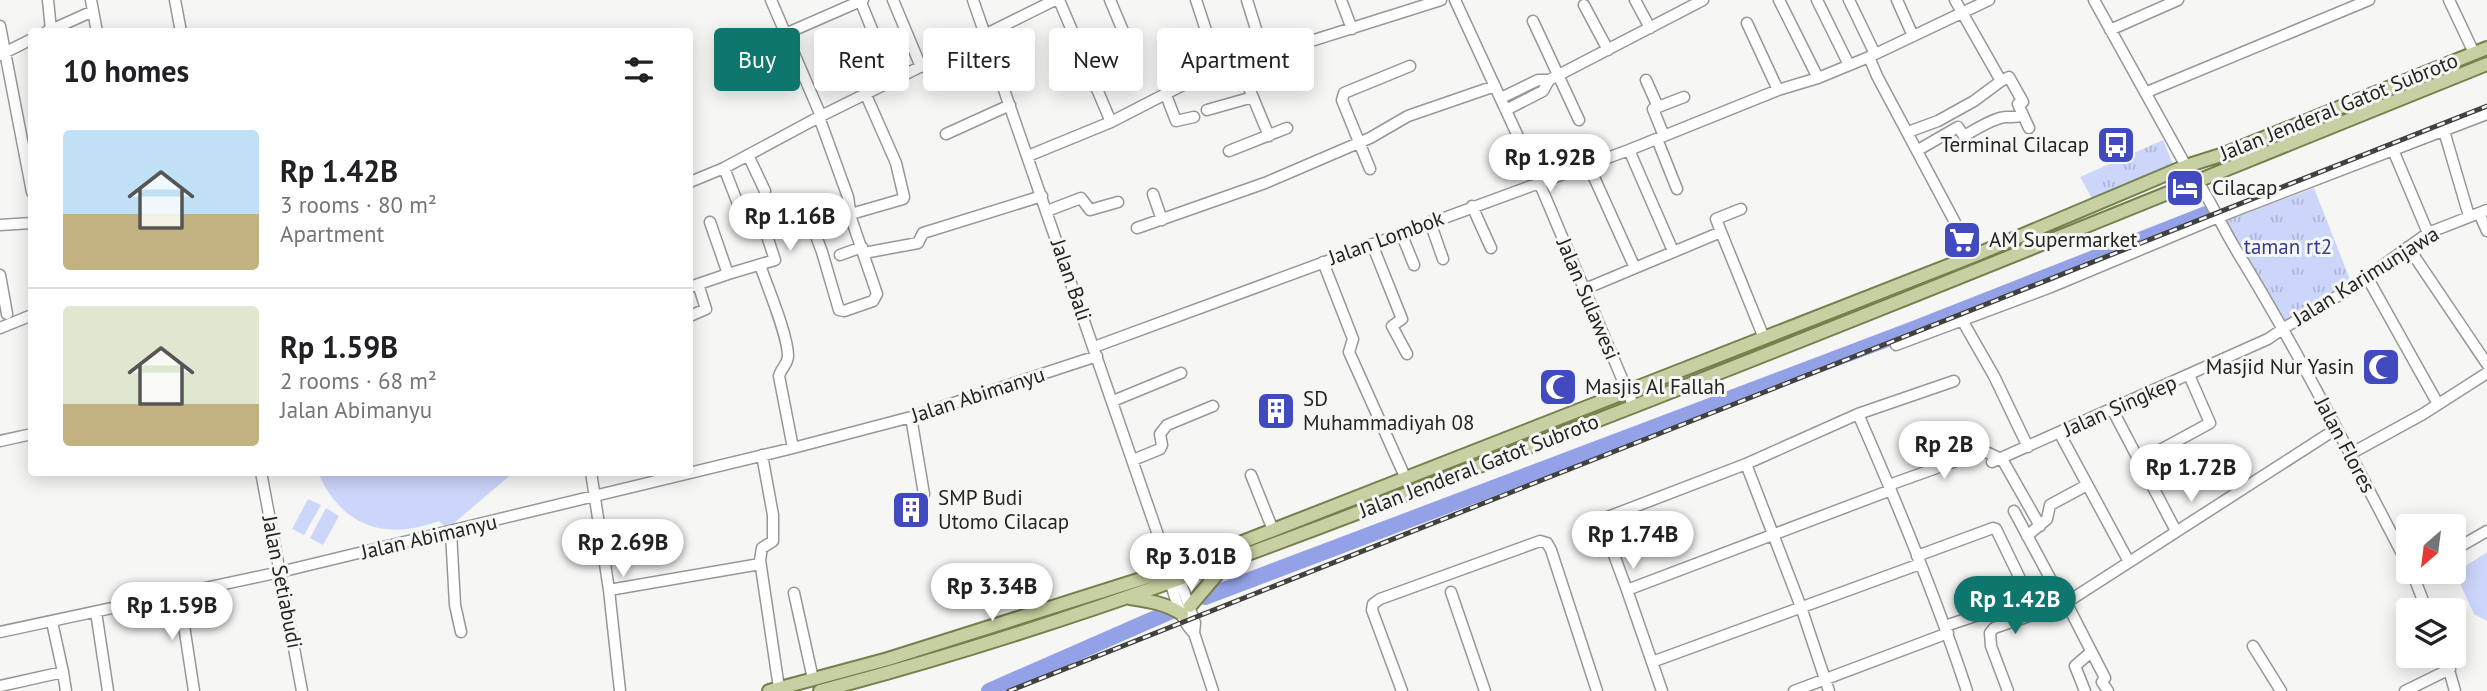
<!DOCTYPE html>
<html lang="en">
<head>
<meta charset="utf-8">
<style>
	body { margin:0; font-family:"PT Sans",sans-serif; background:#f6f6f6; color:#202124; height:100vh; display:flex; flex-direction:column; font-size:26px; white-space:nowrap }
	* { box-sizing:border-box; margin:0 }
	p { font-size:23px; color:#757577 }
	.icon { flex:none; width:38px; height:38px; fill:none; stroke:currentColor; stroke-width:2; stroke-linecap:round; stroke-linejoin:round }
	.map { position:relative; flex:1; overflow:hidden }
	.panel { position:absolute; left:28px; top:28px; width:665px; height:448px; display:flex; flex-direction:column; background:#fff; border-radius:7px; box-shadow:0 4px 18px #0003 }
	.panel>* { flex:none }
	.hud { position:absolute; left:714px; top:28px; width:665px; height:63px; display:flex; gap:14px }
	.needle { width:46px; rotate:208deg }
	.tools { position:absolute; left:2396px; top:514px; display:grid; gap:14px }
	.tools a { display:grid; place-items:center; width:70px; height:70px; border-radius:7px; background:#fff; box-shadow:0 4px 18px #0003; font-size:35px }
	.price { position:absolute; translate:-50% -60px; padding:0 16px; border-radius:24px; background:#fff; color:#222; font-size:23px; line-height:46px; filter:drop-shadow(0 2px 4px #0008) }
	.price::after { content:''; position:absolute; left:50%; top:42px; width:21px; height:16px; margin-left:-10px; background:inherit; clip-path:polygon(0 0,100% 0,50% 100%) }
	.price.on { background:#0f766e; color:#fff }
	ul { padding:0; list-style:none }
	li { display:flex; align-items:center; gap:21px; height:175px; padding:0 35px }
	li+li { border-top:2px solid #e0e0e0 }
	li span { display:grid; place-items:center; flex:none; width:196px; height:140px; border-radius:7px; color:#555 }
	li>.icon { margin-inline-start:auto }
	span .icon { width:84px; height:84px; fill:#fffc; stroke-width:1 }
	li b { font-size:30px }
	h2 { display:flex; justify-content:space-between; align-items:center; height:84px; padding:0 35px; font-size:30px }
	.tag { padding:0 24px; border-radius:7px; background:#fff; box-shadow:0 4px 18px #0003; font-size:24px; line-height:63px }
	.tag.on { background:#0f766e; color:#fff }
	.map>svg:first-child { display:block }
	.grass { fill:#ccd5fa }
	.park { fill:url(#park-tufts) }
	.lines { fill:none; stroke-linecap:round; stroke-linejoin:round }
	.river { stroke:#93a2e7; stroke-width:16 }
	.minor-casing { stroke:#979895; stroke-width:13 }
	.major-casing { stroke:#75804d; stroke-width:16 }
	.minor { stroke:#fff; stroke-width:10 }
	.major { stroke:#c7d0a2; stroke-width:12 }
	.rail-casing { stroke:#414140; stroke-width:5 }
	.rail { stroke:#f6f7f4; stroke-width:2.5; stroke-dasharray:8; stroke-linecap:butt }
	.labels { text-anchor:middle; stroke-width:6; stroke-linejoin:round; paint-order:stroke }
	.street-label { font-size:21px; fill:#242423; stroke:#f6f7f4 }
	.poi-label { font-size:21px; fill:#242423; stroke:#f6f7f4; text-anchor:start }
	.park-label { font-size:21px; fill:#353d8e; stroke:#f6f7f4 }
</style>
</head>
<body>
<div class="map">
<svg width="2487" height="691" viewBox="0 0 2487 691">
	<defs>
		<pattern id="park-tufts" width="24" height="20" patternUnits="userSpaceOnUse" patternTransform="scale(1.75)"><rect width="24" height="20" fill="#ccd5fa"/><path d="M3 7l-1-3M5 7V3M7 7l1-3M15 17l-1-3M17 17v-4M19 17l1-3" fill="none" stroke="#afb7d6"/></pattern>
	</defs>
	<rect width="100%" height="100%" fill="#f6f7f4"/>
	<path class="grass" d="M318 473H513L447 529 439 521C384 541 343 527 318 473Z
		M308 499 321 505 304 535 292 529Z
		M326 508 339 516 323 545 310 538Z
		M2487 552V621L2474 614 2455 573Z"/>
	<path class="park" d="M2163 140 2175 169 2094 202 2080 177Z
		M2314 188 2353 287 2284 328 2219 223Z"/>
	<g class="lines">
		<path class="river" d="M1205 597 1911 330 2206 214
			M989 691 1174 610"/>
		<defs>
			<path id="minor" d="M91 0 97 32
				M175 0 181 32
				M771 0 821 116
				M860 0 893 81
				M893 0 921 67
				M973 0 1167 561C1168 578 1180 622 1194 633L1213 691
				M1059 0 1111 122
				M1110 0 1129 45
				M1196 0 1219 70
				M1247 0 1264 55
				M1341 0 1352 29
				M1455 0 1539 182 1634 407
				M1635 0 1650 28
				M1779 0 1818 78
				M1817 0 1849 65
				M1849 0 1875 54
				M1897 0 1913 36
				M2094 0 2186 166C2207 191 2220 224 2238 253 2300 354 2353 460 2408 565
				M2449 0 2474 53
				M1584 5 1608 50
				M1533 21 1579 120
				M1747 23 1778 90
				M0 26 32 192
				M2110 30 2178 0
				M47 31 51 30 48 0
				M51 32V30L93 11
				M785 34 863 0
				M0 55 32 39
				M1869 57 1877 76 1973 256
				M1239 64 1269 136
				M1549 80 1703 0
				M1646 80 1658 107
				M2001 81 2009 77 2023 102 2018 104 2023 115
				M2147 92 2369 0
				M1166 95 1176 121 1194 117
				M1501 98 1538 80H1549L1543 91 1506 110
				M1207 110 1253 97
				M2444 131 2469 216
				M1908 132 1938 121 1974 101 2001 81 1955 0
				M946 134 1010 105
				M1664 136 1653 109 1684 97
				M1657 139 1677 189
				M1629 150 1673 251
				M1918 150 1958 127 1964 136C1973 131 1995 117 2006 117 2013 117 2016 118 2023 115L2029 128
				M2393 150 2428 233
				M1229 151 1287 128
				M748 155 765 191
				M1028 156 1111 122 1181 86 1219 70 1441 0
				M1588 164 1635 268 1721 232 1716 219 1741 209
				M724 168 742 214 757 211 761 218 798 205 802 204 806 209 822 252 839 310 844 311 873 301 877 294 851 218 848 197 819 117
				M1370 169 1342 100 1344 93 1410 66
				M690 182 724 168 819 117 1055 0
				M1153 194 1162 220
				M1472 206 1491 248
				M1047 211 1081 198 1090 210 1118 202
				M2479 213 2487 231
				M851 214 903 199 904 197 896 163 866 95
				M1430 222 1443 259
				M0 225 32 223
				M1137 228 1265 183 1370 138 1408 116 1495 86
				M1721 232 1764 338
				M1401 233 1414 265
				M1372 244 1402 319 1392 326 1407 354
				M2408 247 2487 364
				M864 253 918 243 923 233 1042 196
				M840 255 862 247
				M1323 262 1353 339 1349 352 1406 479
				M760 265C767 286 788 335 788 356 788 364 781 368 779 376L793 448
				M728 274 775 260 761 218
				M0 275 7 314
				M2367 277 2438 404
				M690 287 728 274 710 222
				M1585 289 1635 268
				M690 316 706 309 698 284
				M1962 320 1994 376 2028 447
				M0 328 32 315
				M1896 345 2051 287 2216 218 2487 114
				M1094 347 1629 150 1778 90 1818 78 1869 57 1989 0
				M1113 401 1181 373
				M2112 409 2176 531
				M1858 414 1954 381
				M911 417 924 494
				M2060 434 2129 562
				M0 441 32 434
				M2350 454 2423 414 2487 373
				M762 455 773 515V541L762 548 760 560 779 688
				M2002 459 2040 526
				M1133 460 1160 449 1162 445 1160 434 1167 425 1213 406
				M2140 461 2210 423 2189 375
				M1992 462 2268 339 2284 328 2353 287 2428 233 2487 210
				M261 472 302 691
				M591 472 609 590 620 691
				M1251 475 1273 530
				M1889 485 1984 451 2001 459
				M2014 511 2064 604
				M451 532 455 605 461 632
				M2027 536 2047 519 2050 505 2087 485
				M2454 550 2487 531
				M1917 556 1993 528 1996 529 2025 589 2023 600 1945 626
				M2412 572 2427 611
				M1178 575 1195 623 1194 633
				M609 590 760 564
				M1627 590 1604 528 1605 518 1746 464
				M1451 592 1485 691
				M179 593 194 691
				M794 593 813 679
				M2066 602 2105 678 2102 682 2108 691
				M96 612 108 691
				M52 622 63 672
				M0 632 280 572 793 448 911 417 1097 356
				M2253 646 2281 691
				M2445 656 2455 691
				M1652 662 1920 564
				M0 686 63 672 66 691
				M1402 691 1372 610 1373 604 1380 599 1540 541 1547 543 1551 550 1597 691
				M1662 691 1627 590 1891 490
				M1794 691 1948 633
				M1829 691 1801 607 1746 464 1858 414C1898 505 1936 597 1967 691
				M2008 691 1991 646 1990 633 1994 628 2064 604 2336 429
				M2085 691 2075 666 2091 652
				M2405 691 2450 669"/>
			<path id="major" d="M1130 598C1149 601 1165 603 1182 614
				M1190 606 1224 566
				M769 691 888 659 1176 568 1973 256 2186 166 2224 154 2487 48
				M820 691C1063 628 1297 537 1531 446 1851 323 2169 192 2487 64"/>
		</defs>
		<use href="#minor" class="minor-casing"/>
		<use href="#major" class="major-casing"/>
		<use href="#minor" class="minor"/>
		<use href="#major" class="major"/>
		<defs>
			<path id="rail" d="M1009 691 2487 106"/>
		</defs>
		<use href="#rail" class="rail-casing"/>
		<use href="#rail" class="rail"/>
	</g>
	<defs>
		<symbol id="bus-square" viewBox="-11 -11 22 22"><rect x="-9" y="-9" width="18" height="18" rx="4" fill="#424abf" stroke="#f6f7f4"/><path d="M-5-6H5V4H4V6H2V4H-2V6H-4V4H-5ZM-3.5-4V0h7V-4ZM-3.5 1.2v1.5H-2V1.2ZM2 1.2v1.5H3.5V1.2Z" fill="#fff"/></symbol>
		<symbol id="hotel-square" viewBox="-11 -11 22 22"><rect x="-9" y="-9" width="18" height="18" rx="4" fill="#424abf" stroke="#f6f7f4"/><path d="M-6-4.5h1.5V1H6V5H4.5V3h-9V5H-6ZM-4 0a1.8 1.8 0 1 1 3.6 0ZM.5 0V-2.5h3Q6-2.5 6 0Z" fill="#fff"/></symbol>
		<symbol id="supermarket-square" viewBox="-11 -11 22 22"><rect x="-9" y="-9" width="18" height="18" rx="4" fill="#424abf" stroke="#f6f7f4"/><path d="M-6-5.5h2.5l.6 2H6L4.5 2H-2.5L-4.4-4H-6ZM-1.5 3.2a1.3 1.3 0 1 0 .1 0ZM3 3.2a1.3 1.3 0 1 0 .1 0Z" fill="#fff"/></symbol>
		<symbol id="mosque-square" viewBox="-11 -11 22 22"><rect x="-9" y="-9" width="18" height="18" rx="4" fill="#424abf" stroke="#f6f7f4"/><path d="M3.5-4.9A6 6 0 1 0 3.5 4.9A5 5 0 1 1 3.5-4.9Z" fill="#fff"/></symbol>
		<symbol id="building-square" viewBox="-11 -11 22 22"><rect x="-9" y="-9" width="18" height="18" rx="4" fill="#424abf" stroke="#f6f7f4"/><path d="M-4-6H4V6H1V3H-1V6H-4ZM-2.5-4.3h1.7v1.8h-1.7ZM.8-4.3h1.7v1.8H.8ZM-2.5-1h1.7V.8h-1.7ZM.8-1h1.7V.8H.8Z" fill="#fff"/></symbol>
	</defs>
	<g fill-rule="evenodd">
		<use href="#bus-square" x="2094" y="123" width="44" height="44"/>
		<use href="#hotel-square" x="2163" y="166" width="44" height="44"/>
		<use href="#supermarket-square" x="1940" y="218" width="44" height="44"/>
		<use href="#mosque-square" x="2359" y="345" width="44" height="44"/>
		<use href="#mosque-square" x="1536" y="365" width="44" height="44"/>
		<use href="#building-square" x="1254" y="389" width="44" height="44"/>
		<use href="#building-square" x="889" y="488" width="44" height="44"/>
	</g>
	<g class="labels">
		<g class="street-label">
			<text transform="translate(2339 107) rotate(-22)" y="7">Jalan Jenderal Gatot Subroto</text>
			<text transform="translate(1386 238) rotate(-20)" y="7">Jalan Lombok</text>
			<text transform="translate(2366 276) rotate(-32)" y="7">Jalan Karimunjawa</text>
			<text transform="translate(1071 280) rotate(71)" y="7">Jalan Bali</text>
			<text transform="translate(1588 299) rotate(67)" y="7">Jalan Sulawesi</text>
			<text transform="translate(978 395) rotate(-18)" y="7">Jalan Abimanyu</text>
			<text transform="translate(2120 406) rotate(-24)" y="7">Jalan Singkep</text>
			<text transform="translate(2345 445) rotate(62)" y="7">Jalan Flores</text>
			<text transform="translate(1479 466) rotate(-21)" y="7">Jalan Jenderal Gatot Subroto</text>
			<text transform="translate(429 537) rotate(-13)" y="7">Jalan Abimanyu</text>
			<text transform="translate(282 582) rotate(79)" y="7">Jalan Setiabudi</text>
		</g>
		<g class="poi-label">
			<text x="2089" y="152" text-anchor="end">Terminal Cilacap</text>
			<text x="2212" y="195">Cilacap</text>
			<text x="1989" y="247">AM Supermarket</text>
			<text x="2354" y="374" text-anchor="end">Masjid Nur Yasin</text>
			<text x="1585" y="394">Masjis Al Fallah</text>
			<text x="1303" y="406">SD<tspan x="1303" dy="24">Muhammadiyah 08</tspan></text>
			<text x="938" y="505">SMP Budi<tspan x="938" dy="24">Utomo Cilacap</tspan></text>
		</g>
		<g class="park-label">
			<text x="2288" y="254">taman rt2</text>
		</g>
	</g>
</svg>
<div class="tools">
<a><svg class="needle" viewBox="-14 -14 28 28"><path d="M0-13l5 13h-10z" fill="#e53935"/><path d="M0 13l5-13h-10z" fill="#757577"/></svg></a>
<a><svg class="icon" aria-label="layers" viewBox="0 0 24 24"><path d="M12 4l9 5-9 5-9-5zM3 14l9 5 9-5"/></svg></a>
</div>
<b class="price" style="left:1550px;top:194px">Rp 1.92B</b>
<b class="price" style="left:790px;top:253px">Rp 1.16B</b>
<b class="price" style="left:1944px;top:481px">Rp 2B</b>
<b class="price" style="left:2191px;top:504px">Rp 1.72B</b>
<b class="price" style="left:1633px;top:571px">Rp 1.74B</b>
<b class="price" style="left:623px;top:579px">Rp 2.69B</b>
<b class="price" style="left:1191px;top:593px">Rp 3.01B</b>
<b class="price" style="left:992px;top:623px">Rp 3.34B</b>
<b class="price on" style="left:2015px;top:636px">Rp 1.42B</b>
<b class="price" style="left:172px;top:642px">Rp 1.59B</b>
<div class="hud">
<a class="tag on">Buy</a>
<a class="tag">Rent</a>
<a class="tag">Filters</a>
<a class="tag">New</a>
<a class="tag">Apartment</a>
</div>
<section class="panel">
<h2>10 homes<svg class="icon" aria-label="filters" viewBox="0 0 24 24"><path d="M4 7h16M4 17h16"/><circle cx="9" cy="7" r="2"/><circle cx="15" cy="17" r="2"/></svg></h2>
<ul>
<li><span style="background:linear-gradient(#bfe0f5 60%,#c2b280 0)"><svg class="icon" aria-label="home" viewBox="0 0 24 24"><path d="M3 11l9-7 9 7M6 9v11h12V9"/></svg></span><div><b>Rp 1.42B</b><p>3 rooms · 80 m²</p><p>Apartment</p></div></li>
<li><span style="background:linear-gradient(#dfe7d0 70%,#c2b280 0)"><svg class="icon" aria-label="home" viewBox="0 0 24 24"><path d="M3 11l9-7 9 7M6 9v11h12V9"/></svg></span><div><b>Rp 1.59B</b><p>2 rooms · 68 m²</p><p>Jalan Abimanyu</p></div></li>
</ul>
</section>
</div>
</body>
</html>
